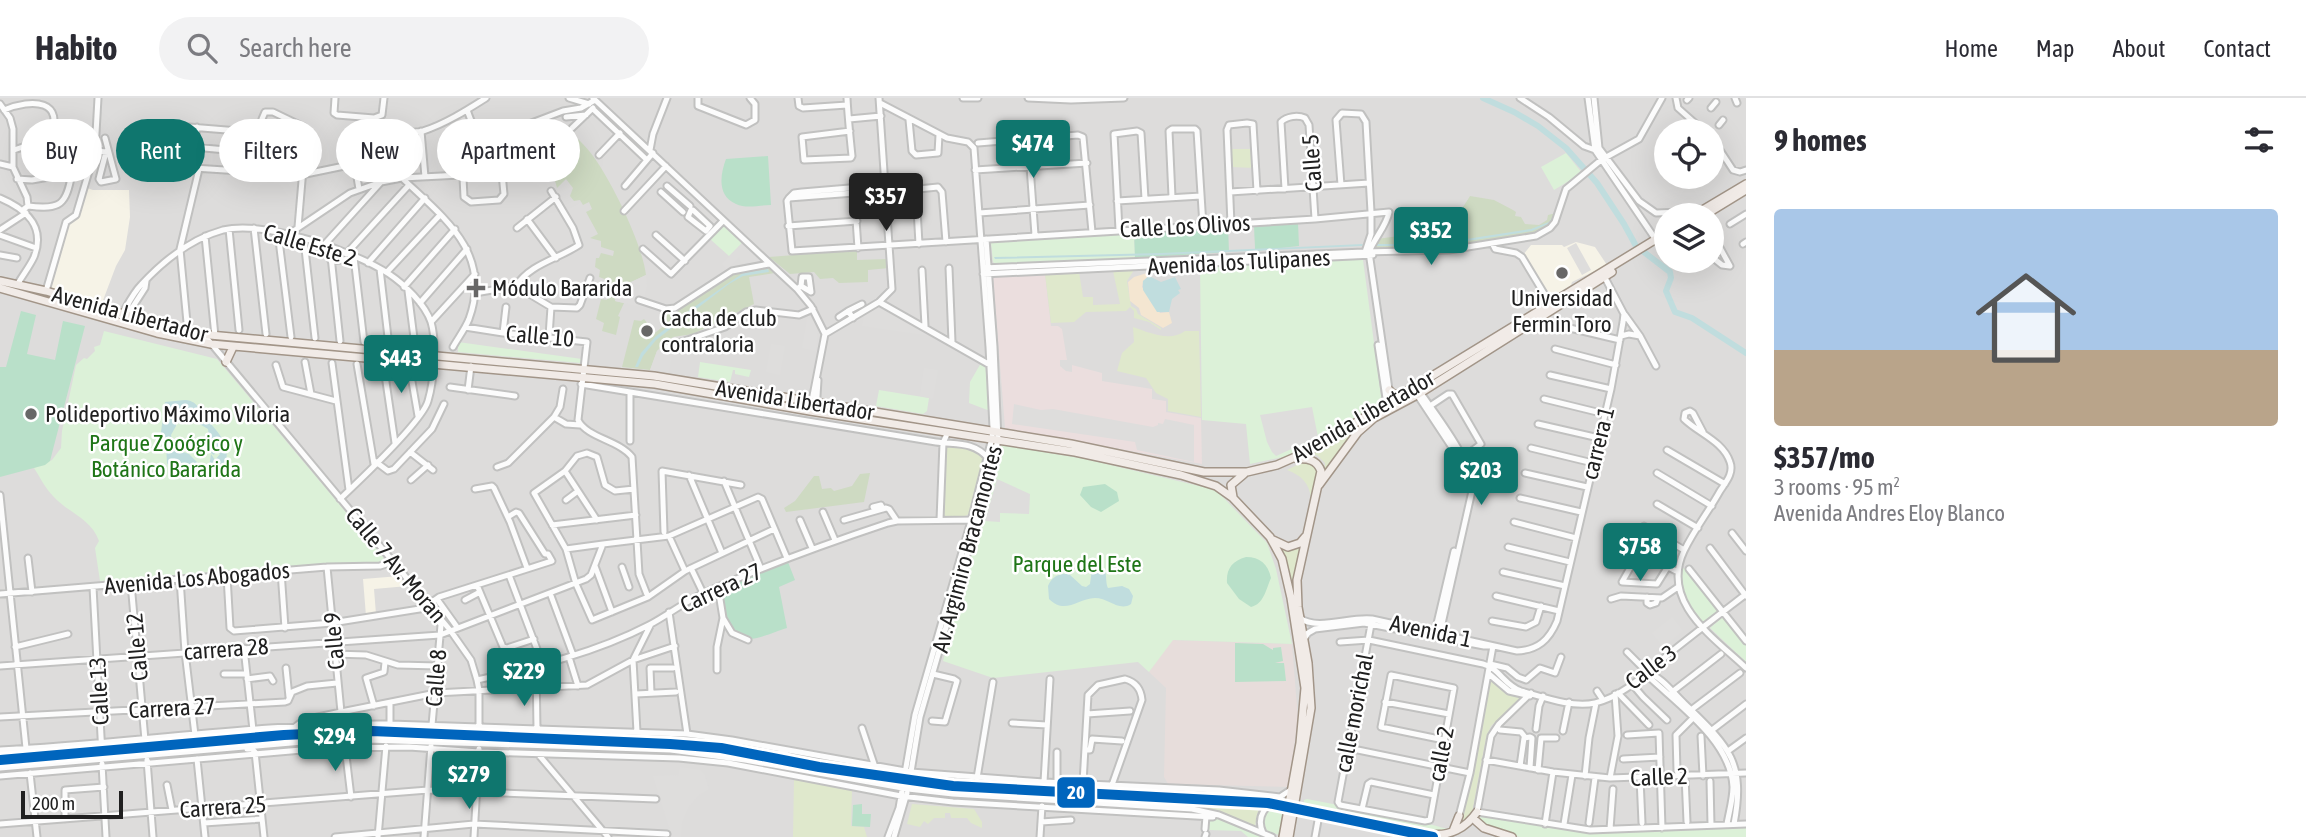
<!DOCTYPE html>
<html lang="en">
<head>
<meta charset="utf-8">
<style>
	body { margin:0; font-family:"Asap Condensed",sans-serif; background:#f2f2f3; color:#2b2b33; height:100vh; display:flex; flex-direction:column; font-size:26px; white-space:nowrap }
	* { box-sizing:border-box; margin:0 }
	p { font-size:23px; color:#7c7c81 }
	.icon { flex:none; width:38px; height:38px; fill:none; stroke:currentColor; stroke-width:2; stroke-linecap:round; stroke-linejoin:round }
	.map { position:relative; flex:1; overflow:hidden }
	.panel { display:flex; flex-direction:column; background:#fff; width:560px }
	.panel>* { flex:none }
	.guide { position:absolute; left:21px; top:21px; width:665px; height:63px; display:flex; gap:14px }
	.buttons { position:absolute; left:1654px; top:21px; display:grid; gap:14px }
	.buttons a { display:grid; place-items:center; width:70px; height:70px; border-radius:50%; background:#fff; box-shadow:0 7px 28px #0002; font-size:35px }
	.scale { position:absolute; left:21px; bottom:18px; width:102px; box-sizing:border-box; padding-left:7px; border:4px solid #202020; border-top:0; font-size:19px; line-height:24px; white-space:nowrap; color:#202020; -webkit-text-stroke:5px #fff; paint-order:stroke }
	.price { position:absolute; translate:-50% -60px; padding:0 16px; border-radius:7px; background:#0f766e; color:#fff; font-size:23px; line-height:46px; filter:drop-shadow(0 2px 4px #0008) }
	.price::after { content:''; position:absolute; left:50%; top:42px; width:21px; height:16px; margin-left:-10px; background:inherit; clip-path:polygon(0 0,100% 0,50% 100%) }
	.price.active { background:#222; color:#fff }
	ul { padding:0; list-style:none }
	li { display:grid; align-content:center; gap:14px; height:371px; padding:0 28px }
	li+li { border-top:2px solid #e1e1e2 }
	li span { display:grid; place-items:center; height:217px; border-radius:7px; color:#555 }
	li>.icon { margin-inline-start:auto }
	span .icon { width:126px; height:126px; fill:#fffc; stroke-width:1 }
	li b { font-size:30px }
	h2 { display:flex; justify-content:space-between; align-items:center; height:84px; padding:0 28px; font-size:30px }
	.tag { padding:0 24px; border-radius:32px; background:#fff; box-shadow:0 7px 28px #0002; font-size:24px; line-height:63px }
	.tag.active { background:#0f766e; color:#fff }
	header { display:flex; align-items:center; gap:42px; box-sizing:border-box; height:98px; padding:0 35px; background:#fff; border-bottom:2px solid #e1e1e2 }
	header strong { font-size:33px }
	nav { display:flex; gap:38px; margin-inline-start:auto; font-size:24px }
	.search { width:490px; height:63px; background:#f2f2f3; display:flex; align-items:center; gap:18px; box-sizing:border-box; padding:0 24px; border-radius:38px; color:#7c7c81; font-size:26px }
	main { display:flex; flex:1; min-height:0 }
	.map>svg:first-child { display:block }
	.residential { fill:#dddcdb; fill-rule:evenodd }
	.commercial { fill:#ebdede }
	.education { fill:#f6f3e7 }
	.military { fill:#e7dddb }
	.grass { fill:#dfe8cc }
	.forest { fill:#cedac2 }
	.sand { fill:#f4e6d1 }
	.park { fill:#dcf1d8 }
	.pitch { fill:#b9e0c9 }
	.parking { fill:#dedddc }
	.water { fill:#c0ddde }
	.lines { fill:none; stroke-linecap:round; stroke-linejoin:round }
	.river { stroke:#c0ddde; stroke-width:6 }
	.minor-casing { stroke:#c1c1c0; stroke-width:9 }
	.major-casing { stroke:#a29588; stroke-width:10 }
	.minor { stroke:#fcfcfc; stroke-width:5 }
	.major { stroke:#f1ebe7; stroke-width:7 }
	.bus-1-casing { stroke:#fff; stroke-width:16 }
	.bus-1 { stroke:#0065bd; stroke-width:10 }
	.poi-dot { fill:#686767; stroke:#fff; stroke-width:2.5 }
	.labels { text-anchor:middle; stroke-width:5; stroke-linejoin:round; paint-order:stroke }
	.street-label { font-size:23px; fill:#202020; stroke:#fff }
	.poi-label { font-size:23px; fill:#202020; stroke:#fff; text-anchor:start }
	.park-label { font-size:23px; fill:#1f7517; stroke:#fff }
	.line-badge { stroke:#fff; stroke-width:2.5 }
	.badge-label { font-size:19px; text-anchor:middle; font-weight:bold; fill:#fff }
</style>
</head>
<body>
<header>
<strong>Habito</strong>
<div class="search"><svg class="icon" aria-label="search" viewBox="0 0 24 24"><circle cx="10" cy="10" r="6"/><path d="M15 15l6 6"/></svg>Search here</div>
<nav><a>Home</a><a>Map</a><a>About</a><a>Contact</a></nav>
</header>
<main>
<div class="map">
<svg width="1746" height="739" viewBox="0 0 1746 739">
	<rect width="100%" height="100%" fill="#eeecea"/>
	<path class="residential" d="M0 0H1746V739H0ZM1666 33H1712V79H1666ZM1666 117H1712V163H1666Z"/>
	<path class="commercial" d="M1045 176 1051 228H1058L1062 231 1067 262H1060V268L1066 273 1072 274V267L1102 275V283L1152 291V301L1166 303V314L1201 320 1202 366 1005 330 993 179Z"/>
	<path class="education" d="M87 90 93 92H129L130 119 125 152 116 168 102 205 51 190 70 124 78 117Z
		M1576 144 1595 149 1607 167 1572 184 1571 187 1550 200 1523 157 1531 147H1562L1564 149Z
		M400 478 408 488 374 491 376 516 366 518 363 481Z"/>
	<path class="military" d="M1172 542 1292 546 1298 621 1288 689 1168 686 1164 679 1166 590 1149 574Z"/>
	<path class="grass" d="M1231 51H1254L1255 70 1231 69Z
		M1134 172 1127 183 1131 208 1136 211 1138 216 1161 230V232L1149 224 1134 220V213L1130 209 1126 213 1086 214 1074 224 1051 225 1045 176 1079 174 1083 199H1093V207L1120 206 1113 173Z
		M1133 229C1150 235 1170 244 1185 233H1199L1201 319 1168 313V301L1156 295 1146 280 1117 273 1122 255 1134 244Z
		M1361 325 1324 374 1325 365 1317 357 1306 358Z
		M954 347 976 352 984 361 969 416 963 419 943 418 944 348Z
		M1303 364C1324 368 1317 384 1311 400 1309 385 1301 377 1287 372Z
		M1302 448 1296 513 1279 450 1291 452Z
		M1489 580 1497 583C1501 594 1512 594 1522 599L1491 628 1486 640 1472 715 1464 722 1461 721Z
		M794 681 852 692 851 728 864 729 867 739H793Z
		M1175 704 1259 709 1255 728 1219 713Z
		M912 706 974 711 982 724V730L971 725 967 720H951L950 715H945V720H934L928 726 924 723 920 729 907 726Z"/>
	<path class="forest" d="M566 30C576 39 585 47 593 58 612 84 642 145 646 177L629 185 615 203 624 205 618 218 620 219 616 237 602 233 604 225 596 221 601 201 607 202 610 183 599 179 600 172 595 169 596 160H599L601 155 613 158 614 153 601 149V143L590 140 598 136 586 114 592 111 589 104 583 107 580 102 574 103 570 98 573 90 566 81 557 90 552 72 563 69 559 61 549 57Z
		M1470 98 1494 102 1513 112 1516 114 1515 118 1521 119 1525 126 1539 127 1547 122 1548 117 1556 115 1546 131 1540 134 1443 151H1375L1377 141 1413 136V133C1447 127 1451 129 1470 98Z
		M857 152V162L888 161 889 170 868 172V184L839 185 833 180 820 181 814 174 790 176 769 159Z
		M768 169 775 175 749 179 754 206 693 236 673 239 668 243 657 253 650 272 622 269 634 222 641 223 644 221 648 226 639 236 646 242 665 227 663 219 672 210 714 190 727 179 738 173Z
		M870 375 864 404 786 414 784 410 795 403 814 378H819L822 391 831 390 834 393 852 388 860 376Z"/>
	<path class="sand" d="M1147 175 1149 178 1143 183 1142 189 1160 215 1169 214 1172 225 1163 230 1141 217 1139 210 1130 203 1128 184 1134 179Z"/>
	<path class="park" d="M1566 55 1582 75 1554 92 1541 69Z
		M723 126 742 145 729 158 710 141Z
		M1134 134 1135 160 997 167 993 164 991 144Z
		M1361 160 1363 162 1382 305 1302 355 1250 366 1246 326 1202 322 1200 168Z
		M104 233 217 261 382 457 384 461 378 464C285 468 192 476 100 483L95 450 99 443C91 420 68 415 53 398 45 390 40 379 34 370L52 362 61 350 62 333 76 267 84 260 87 261 95 253 94 249 100 247Z
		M458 244 582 261 581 265 458 254Z
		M700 264 751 272 749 279 735 276V272H733L730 284 698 279Z
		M981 265 985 266 990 313 969 305 970 284Z
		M879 292 929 300 927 313 923 316 876 308Z
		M1001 347 1085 361 1216 392 1267 445 1276 471 1292 546 1173 542 1149 574 1138 564 993 580 943 563Z
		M1684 470 1720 513 1703 524C1686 511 1681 492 1682 471Z
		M1724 518 1746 545V564L1710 530Z
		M1307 701 1411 721 1451 732 1442 734 1388 725 1355 717H1342L1304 707V702Z
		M1270 711 1284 714 1279 737 1268 733 1263 728 1265 714Z
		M1482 717 1571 733 1746 730V739H1520L1483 729 1478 722Z
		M1216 720 1262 739H1248L1241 733 1208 732 1210 721Z"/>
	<path class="pitch" d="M768 58 771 107C761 107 746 111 736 106 717 98 720 77 726 61Z
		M1298 125 1299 148 1255 153 1254 127Z
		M1228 129 1229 154 1135 160 1134 134Z
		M21 213 36 217 27 256 55 262 63 223 85 228 50 363 45 367 0 379V269H6Z
		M1105 386 1117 394 1119 403 1101 414 1091 409 1080 397 1083 389Z
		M1246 459C1260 459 1268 466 1271 480 1266 491 1264 506 1251 509L1239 501 1227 485C1226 471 1232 463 1246 459Z
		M788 464 795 482 779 489 787 530C777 533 759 541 749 541 727 541 724 507 720 491Z
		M1235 545 1263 546 1273 552V550L1281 549 1283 563 1275 565H1284L1286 583 1235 584Z
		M862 706V716H871L870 729 852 728 853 707Z"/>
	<path class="parking" d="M1253 127 1255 153 1229 154V129Z
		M742 145 760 164 741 165 739 159 727 171 722 166Z
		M1576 145 1591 172 1582 177 1567 150Z
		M646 177 647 188 644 200 638 198 640 187 630 185 626 199 646 203 645 210 615 203 616 196 620 192 629 185Z
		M879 209 931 235V238L862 228 864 218Z
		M807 221 815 223 818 235 816 253 802 250Z
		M667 244 673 251 669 274 650 272 657 253Z
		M771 246 785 248 780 277 766 274Z
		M924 270 938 272 933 301 920 298Z
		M1014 306 1041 312 1053 311 1153 329 1158 327V325L1163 326 1165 321 1194 327V364L1137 352 1135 344 1012 326Z
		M1312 309 1318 339 1276 358 1272 354 1267 344 1260 317Z
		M997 381 1030 396 1029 416 1000 415V424L985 423Z
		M1672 519 1683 533 1663 549 1652 535Z
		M680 669 700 672 705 677 709 691 698 698 688 710 682 724 681 739H672L653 678 677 677 678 679Z"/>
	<path class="water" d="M1555 116 1550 125 1532 133 1435 148H1376L1377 146H1434L1531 131 1549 124Z
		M1363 146 1362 148 1161 157 995 161 994 159 1161 155Z
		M768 171 769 174 743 178 729 186 656 242 643 258 638 269H635L641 255 655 239 687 214 743 175Z
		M1149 178 1161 184 1175 179 1181 191 1178 192 1180 195 1172 201 1169 214H1157L1143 192V183Z
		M185 302C200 303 199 315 209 324 221 337 232 350 224 369L216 370 211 379 192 376 181 367 169 368 167 365 166 348 172 346 176 352 189 356 204 371 209 369 211 356 215 362 220 356 216 353 214 357 211 355 208 331 196 324 186 313 176 318V328L171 337 172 343 165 345 161 334 165 304Z
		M1097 468C1110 470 1104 482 1108 490L1122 488 1129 491 1133 498 1131 506C1119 514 1109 500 1095 500 1077 501 1065 517 1049 501L1048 488C1052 479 1059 475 1069 476L1082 488 1086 489 1090 486 1092 471Z"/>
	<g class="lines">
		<path class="river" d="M1483 0 1514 14 1538 28 1566 50 1597 85 1624 126 1636 148 1670 174 1671 180 1666 193 1675 214 1692 220 1746 255"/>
		<defs>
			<path id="minor" d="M335 0 334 15 337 17 374 20 382 17 384 0
				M569 0 589 6
				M593 0 797 191 811 208 825 236 810 313
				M698 0V8L746 27 755 22V6L750 0
				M798 0 799 8 803 10 847 7
				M847 0C848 19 850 39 852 58L851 60 804 62 802 39 850 33
				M963 0H978
				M1028 0 1071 2 1124 0
				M1520 0 1549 19 1584 48 1595 52
				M1588 0 1595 52 1658 145
				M1594 0 1599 50 1639 103 1656 115 1682 114 1699 111
				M1676 0 1678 10 1704 33
				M1735 0 1737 5
				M1687 2 1689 0
				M880 5 947 40 968 44 974 50 989 249 993 330 992 340 971 423 915 617 899 710 888 739
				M0 6 10 20 13 31V69L27 99 28 108 24 111
				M1711 10 1716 4
				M593 11 647 62
				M4 12C32 0 67 2 49 40L14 52
				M467 12C471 22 474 36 486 37L521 29 563 13 581 10 595 2
				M566 19 586 17
				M849 21 881 18
				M909 22 912 53 916 57 938 55 939 37
				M371 23 396 28 401 34
				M1719 27 1723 22
				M572 30 593 10
				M421 33 425 79
				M251 34 153 26 147 67 301 77 354 66
				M49 40 53 55 80 52 108 54
				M105 40 116 81 101 84 99 81 106 54
				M1712 40 1733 72 1740 74 1746 72
				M1028 41 1035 137
				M149 45 226 52
				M978 45 1078 37 1083 39 1092 134
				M650 52 653 36 667 0
				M599 57 620 35
				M452 60 471 59
				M462 60 464 99 471 104 499 102 504 96 499 44
				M0 66 13 69
				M192 71 197 29
				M975 72 1087 65
				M236 73 241 41
				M257 73 262 21 265 14H273L304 29 306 36 298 129
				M72 75 77 61
				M402 80C444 120 493 155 469 221 465 231 458 240 453 249
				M17 81 32 82 72 75C66 107 61 112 28 108
				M1341 87 1336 22 1342 15 1361 16 1366 24 1371 114V136L1365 154
				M625 88 653 55
				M667 88 690 108
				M359 91C352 52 350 35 395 34 404 34 415 35 423 33 445 26 467 12 486 0
				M1285 91 1281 24C1287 18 1298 17 1305 20L1309 27 1315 121
				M854 93 858 150
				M661 94 683 114
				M1230 94 1369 85
				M854 95 789 100 787 103 792 153 1315 121 1389 114C1387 127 1374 141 1369 154L1391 305
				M1172 99 1169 33 1172 31H1195L1197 33 1203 128
				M0 100C26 111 46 128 34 159 30 168 22 178 17 187
				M789 100 794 95 802 94 885 87
				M1117 103 1201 98
				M691 112H693L710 128 706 133 688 119Z
				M624 113 666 68
				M979 115 1090 107
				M527 121 556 160
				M1231 126 1227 32 1229 27 1247 25 1253 26 1257 93
				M1730 126 1746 116
				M788 128 857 123
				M254 130 266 236
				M517 130 556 99
				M229 131 239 232
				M0 132 26 115
				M1119 132 1114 36 1137 33 1141 35 1145 101
				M278 134 291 239
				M289 136 350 95 381 84 402 80 538 73
				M0 137 36 150
				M656 137 685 163
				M205 138 215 238
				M304 142 315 240
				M1492 145 1495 151 1516 155 1522 159 1551 207
				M919 146 916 93 918 91 938 89 942 94 946 144
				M1743 146 1746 144
				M324 147 381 84
				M330 149 340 243
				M643 151 671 176 723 123
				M1712 151 1719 148 1730 168 1722 167 1712 159
				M346 156 409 87
				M0 157 17 160
				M354 159 364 244
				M331 163 351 161 353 158
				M368 165 425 100
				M949 170 952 244
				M983 170 1364 154 1449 152 1536 138 1550 130 1555 124 1566 91 1601 62 1639 41 1662 0
				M380 171 389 248
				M922 172 925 228
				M387 174 440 117
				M983 176 1373 157
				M516 188C530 166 558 161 579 147L573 130 551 93
				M404 189 455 131
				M797 191 801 188 802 179H809L811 194 801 188
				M46 193 66 124 76 117 95 53 98 0
				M408 193 414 240
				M475 195 516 188 551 209 549 238
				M639 202 666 211 675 210 732 173 769 166
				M879 204 990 267
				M420 205 467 151
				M551 209 577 210 580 207 590 180
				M848 213 862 206
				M1625 217 1640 238 1656 268
				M121 218C127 208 133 195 141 187 164 162 190 141 223 132 265 122 354 153 389 176 404 186 425 206 431 224 437 244 434 283 428 303 422 324 359 383 340 401
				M839 219 848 213 853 220
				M123 224 145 190 146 183
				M431 224 475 176
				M465 229 503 235 587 244 578 322C587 340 619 342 632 359L639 476 648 499
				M1544 231 1557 227 1620 242
				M188 235 180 151 199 71
				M503 235 506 209
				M825 236 879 204 892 191 879 0
				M204 237 450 532 471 562 477 582 479 592V642
				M1621 238 1629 236 1640 238
				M1378 247 1387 307
				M667 249 725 229 746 214 756 212 799 217 813 211
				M1555 251 1616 267
				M305 264 311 296
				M332 265 349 392
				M357 266 374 366
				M276 267 283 289 336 303
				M410 272 418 318
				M385 277 395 345
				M1550 277 1611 291
				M581 286 936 344C956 347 973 343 988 360
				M450 289 515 298
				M1417 289C1434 316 1473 361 1472 393L1439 539
				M468 292 471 268
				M1416 295 1457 357
				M1544 301 1605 316
				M1430 308 1448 296H1452L1481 346 1469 355
				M816 314 818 282
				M554 319 560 309 563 291
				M1538 326 1599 340
				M1703 334 1693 315 1690 313 1685 315 1684 321C1698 335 1723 343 1730 364 1734 375 1726 384 1720 393 1709 413 1694 432 1684 453 1660 504 1713 539 1746 570
				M630 343V295
				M1531 350 1593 365
				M1667 352 1725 386
				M410 354 433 372
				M376 364 388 373 394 371 432 331 444 306
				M497 369 508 365 554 319 566 326 580 327
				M565 373 597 422
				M1525 375 1587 389
				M1657 375 1712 408
				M689 377 722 455
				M411 382 428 367
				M724 383 761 471
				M475 391 492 388 494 390 510 424 527 470
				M634 391 615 393 605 387 597 359 587 355 577 358 565 373 534 395 566 451 576 486 592 522 648 499 685 473 774 431
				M0 397 26 650
				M1520 400 1581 414
				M566 402 578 393
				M1657 406 1698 430
				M873 409 881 407 883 411
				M823 414 835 442
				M800 422 812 450
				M844 422 886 410 889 411 897 423
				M940 422 943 345 948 334
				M1514 424 1576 440
				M552 427 636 417
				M1644 428 1684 452
				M664 434 662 373 741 387
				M1732 435 1746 453
				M669 438 685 473
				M1508 449 1570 464
				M1710 450 1746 498
				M566 451 603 446
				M28 460 32 494
				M595 468 612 514
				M327 469 341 614 436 595 587 587 633 562 675 548
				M622 469 629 489
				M691 470 703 495
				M1667 470 1657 486 1622 484 1639 454 1678 474
				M1689 471 1746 543
				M281 473 285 530
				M1503 474 1565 488
				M509 477 543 567
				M227 478 230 530 234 533 332 525 432 509
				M180 481 185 554 195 637
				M131 485 145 642
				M477 487 503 549 507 550 534 541
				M93 489 102 657
				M550 495 573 557
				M0 496 327 469 380 468 393 464
				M1496 498 1559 513
				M1647 499V505L1650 507 1656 505 1658 500
				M437 501 457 529
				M1611 501 1621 498 1662 500 1678 489
				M465 502 480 494
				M429 506 439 499 552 463 548 456H545L519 415 516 414 508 419
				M669 514 687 636
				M723 520 732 535 748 542
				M1300 520C1317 533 1351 518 1372 521L1517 553C1538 552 1549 542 1557 523L1611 291 1623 224 1624 216 1603 176
				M1372 521 1338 704 1340 707 1425 723 1430 722 1454 590 1391 577 1381 629 1444 642
				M1492 523 1526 529 1536 524 1541 508
				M1434 538 1454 453
				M1304 541 1308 535 1315 531 1364 525 1484 548H1493
				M1340 544 1369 542 1483 566C1499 570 1505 588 1521 593 1543 599 1572 610 1595 605 1623 599 1648 573 1670 555 1695 535 1720 516 1746 496
				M15 549 68 536
				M244 550 253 632
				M1627 554 1647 574 1649 579C1680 608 1731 644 1733 689 1733 701 1729 714 1727 726
				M334 556 366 557 398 567 438 568
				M569 559 578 588
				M1490 566 1507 570 1518 579 1526 582 1540 570 1555 575 1561 559
				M0 568 440 537 586 481 591 477 603 446 669 438 758 399 762 401 787 460
				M536 569 537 631
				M286 570 289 599
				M717 572V549L723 520 718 489
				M1647 574C1662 579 1674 596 1685 606 1728 648 1746 663 1734 726
				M224 576H246
				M1489 576 1509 593 1530 598
				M247 581 270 578 273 583
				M477 582C536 569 595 555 649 527 668 517 684 504 704 495 764 468 825 446 888 425L897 423 975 422
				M1632 586 1643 599 1667 622
				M1597 593 1603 602
				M1672 594 1721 556
				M651 595 650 570H673
				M1531 595 1499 626 1491 638 1477 714 1590 732 1746 726
				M1618 595 1649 627
				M636 596 676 594
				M1385 604 1449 616
				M390 605V626
				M374 608 366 580 384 574 385 564
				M1691 612 1740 575
				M1087 616 1130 613
				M0 619 285 604 288 603 292 594 307 588 337 585
				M932 623 945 624 957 583 954 581 933 576
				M1012 625 1047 627
				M295 629 304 622 341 614
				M862 630 875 669
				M1536 631 1539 608 1543 598
				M1500 632 1521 634 1525 639
				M1712 632 1746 606
				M1563 633 1569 604
				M637 634 633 562 651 526
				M1627 637 1659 635 1662 730
				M431 638 441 527 439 523
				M1701 638 1703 678
				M345 649 351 699
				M1348 650 1470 675
				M18 651 26 655 44 656
				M247 651H252L255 654 264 739
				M0 652C130 645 260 625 390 626L687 636 732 642 911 674 1044 684 1219 692 1280 699 1292 691
				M1085 652H1090L1092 641 1122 643
				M1728 653 1746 640
				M779 654 806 664
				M538 656 608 739
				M197 661 205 739
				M1623 661 1660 659
				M0 662 284 637 402 633 696 647 746 654 819 669 953 688 1241 702 1288 708
				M147 662 153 739
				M1486 662 1553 674 1610 680 1746 675
				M102 666 106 739
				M1520 668 1524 640 1530 639 1532 640 1530 670
				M0 670 314 643 368 642 671 652 745 662 908 691 953 696 1192 711 1219 717 1272 739
				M1538 672 1541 640H1556
				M1677 673 1676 637 1692 621
				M30 675 37 739
				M0 678 325 650 409 649 479 654 679 660 728 665 901 698 953 704 1213 719
				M1585 678 1589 640 1596 605
				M1685 678 1687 724
				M977 680 993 584
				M1610 680 1618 638 1615 596
				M1640 680 1642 725
				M1710 683 1711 727
				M1044 684 1050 581
				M1057 684V654
				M1083 685 1088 597 1098 587 1125 581C1136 584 1141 591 1142 602L1112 687
				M909 686 920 619 977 422 998 342 994 249 986 141
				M167 687 172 712
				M1210 694 1231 700
				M1362 711 1368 686 1371 684 1434 697
				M1459 718 1470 675 1493 548
				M65 721V692L104 689
				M1041 724 1071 722
				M204 725 262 721
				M1589 725 1595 680
				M0 726 428 692 656 701
				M1545 726 1553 674
				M1564 726 1572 677
				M1205 731 1206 718
				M1610 731 1613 691
				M1263 735C1255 718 1266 707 1280 699
				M335 739 474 726 667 736
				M378 739 386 648
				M424 739 431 648
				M474 739 479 651
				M894 739 907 695
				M1040 739 1042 708
				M1205 739 1206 736
				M1315 739 1319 717"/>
			<path id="major" d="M1682 114 1685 117
				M1694 117 1746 86
				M1705 117 1746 92
				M0 183 46 193 188 235 654 278 1071 346 1204 374H1247L1277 367 1311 352 1666 135
				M0 190 157 235 211 246 655 286 810 313 1075 354 1181 377 1216 388 1233 400 1270 439 1282 461 1291 500 1305 590 1300 645 1283 739
				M226 264 233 249
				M1389 292 1393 296 1401 297
				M1319 387 1358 334 1374 320 1417 297 1612 174
				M1233 399 1231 387 1244 376
				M1273 442 1288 449 1300 445 1305 439
				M1293 711 1433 739
				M1476 723 1484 730 1512 739
				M1453 733 1459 718
				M1430 736C1449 739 1466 730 1477 714
				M1289 739 1311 610 1308 565 1298 509 1297 482 1321 373C1317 362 1308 360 1297 361"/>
		</defs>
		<use href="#minor" class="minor-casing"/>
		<use href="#major" class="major-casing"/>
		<use href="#minor" class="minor"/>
		<use href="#major" class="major"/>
		<defs>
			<path id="bus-1" d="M0 662 284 637 372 633 670 646 721 650 819 669 953 688 1268 705 1433 739"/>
		</defs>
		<use href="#bus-1" class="bus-1-casing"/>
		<use href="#bus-1" class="bus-1"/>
	</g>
	<g class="poi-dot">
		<circle cx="1562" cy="175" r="7"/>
		<path d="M472.5 179.5h7v7h7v7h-7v7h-7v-7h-7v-7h7z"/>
		<circle cx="647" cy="233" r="7"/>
		<circle cx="31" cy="316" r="7"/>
	</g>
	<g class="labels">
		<g class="street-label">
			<text transform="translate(1312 65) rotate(-94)" y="8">Calle 5</text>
			<text transform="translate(1185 128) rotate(-3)" y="8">Calle Los Olivos</text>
			<text transform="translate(310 147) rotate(17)" y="8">Calle Este 2</text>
			<text transform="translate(1239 164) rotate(-3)" y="8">Avenida los Tulipanes</text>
			<text transform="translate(130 216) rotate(15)" y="8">Avenida Libertador</text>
			<text transform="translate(540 238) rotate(5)" y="8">Calle 10</text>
			<text transform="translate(795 302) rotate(9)" y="8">Avenida Libertador</text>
			<text transform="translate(1363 318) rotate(-30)" y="8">Avenida Libertador</text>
			<text transform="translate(1598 345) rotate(-76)" y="8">carrera 1</text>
			<text transform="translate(967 451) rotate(-75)" y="8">Av. Argimiro Bracamontes</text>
			<text transform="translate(396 467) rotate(50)" y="8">Calle 7 Av. Moran</text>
			<text transform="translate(197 480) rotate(-5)" y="8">Avenida Los Abogados</text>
			<text transform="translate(721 490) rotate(-25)" y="8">Carrera 27</text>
			<text transform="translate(1431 533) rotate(12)" y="8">Avenida 1</text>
			<text transform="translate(334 543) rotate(-95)" y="8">Calle 9</text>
			<text transform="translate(137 549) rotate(-95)" y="8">Calle 12</text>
			<text transform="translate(226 551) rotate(-4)" y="8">carrera 28</text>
			<text transform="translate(1651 569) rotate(-37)" y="8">Calle 3</text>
			<text transform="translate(436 580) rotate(-85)" y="8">Calle 8</text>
			<text transform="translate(99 593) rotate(-93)" y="8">Calle 13</text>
			<text transform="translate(172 610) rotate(-3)" y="8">Carrera 27</text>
			<text transform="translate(1354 615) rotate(-79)" y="8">calle morichal</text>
			<text transform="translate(1441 656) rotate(-79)" y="8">calle 2</text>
			<text transform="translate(1659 679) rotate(-2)" y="8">Calle 2</text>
			<text transform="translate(223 709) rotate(-4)" y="8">Carrera 25</text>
		</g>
		<g class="poi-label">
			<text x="492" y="198">Módulo Bararida</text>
			<text x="1562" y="208" text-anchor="middle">Universidad<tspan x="1562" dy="26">Fermin Toro</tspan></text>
			<text x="661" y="228">Cacha de club<tspan x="661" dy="26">contraloria</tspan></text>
			<text x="45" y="324">Polideportivo Máximo Viloria</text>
		</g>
		<g class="park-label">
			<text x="166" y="353">Parque Zooógico y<tspan x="166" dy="26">Botánico Bararida</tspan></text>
			<text x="1077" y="474">Parque del Este</text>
		</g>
	</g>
	<rect class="line-badge" x="1056" y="678" width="40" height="33" rx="7" fill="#0065bd"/>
	<g class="badge-label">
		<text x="1076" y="701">20</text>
	</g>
</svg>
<div class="buttons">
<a><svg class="icon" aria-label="locate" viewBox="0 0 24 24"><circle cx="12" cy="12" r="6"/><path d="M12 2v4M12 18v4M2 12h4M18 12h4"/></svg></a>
<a><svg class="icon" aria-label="layers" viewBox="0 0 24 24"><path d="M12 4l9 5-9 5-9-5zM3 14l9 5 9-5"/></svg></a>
</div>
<div class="scale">200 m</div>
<b class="price" style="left:1033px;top:82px">$474</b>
<b class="price active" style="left:886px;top:135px">$357</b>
<b class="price" style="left:1431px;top:169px">$352</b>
<b class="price" style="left:401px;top:297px">$443</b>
<b class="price" style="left:1481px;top:409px">$203</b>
<b class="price" style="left:1640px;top:485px">$758</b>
<b class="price" style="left:524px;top:610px">$229</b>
<b class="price" style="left:335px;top:675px">$294</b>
<b class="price" style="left:469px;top:713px">$279</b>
<div class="guide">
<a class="tag">Buy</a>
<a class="tag active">Rent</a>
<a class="tag">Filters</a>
<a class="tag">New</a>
<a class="tag">Apartment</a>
</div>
</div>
<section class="panel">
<h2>9 homes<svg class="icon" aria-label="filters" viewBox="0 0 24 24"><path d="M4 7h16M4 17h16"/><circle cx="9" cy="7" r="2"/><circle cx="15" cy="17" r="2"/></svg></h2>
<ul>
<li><span style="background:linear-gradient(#a9c7e8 65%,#b9a48a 0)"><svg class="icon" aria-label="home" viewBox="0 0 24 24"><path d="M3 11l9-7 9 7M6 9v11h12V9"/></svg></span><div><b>$357/mo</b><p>3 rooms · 95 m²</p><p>Avenida Andres Eloy Blanco</p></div></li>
</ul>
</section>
</main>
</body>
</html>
